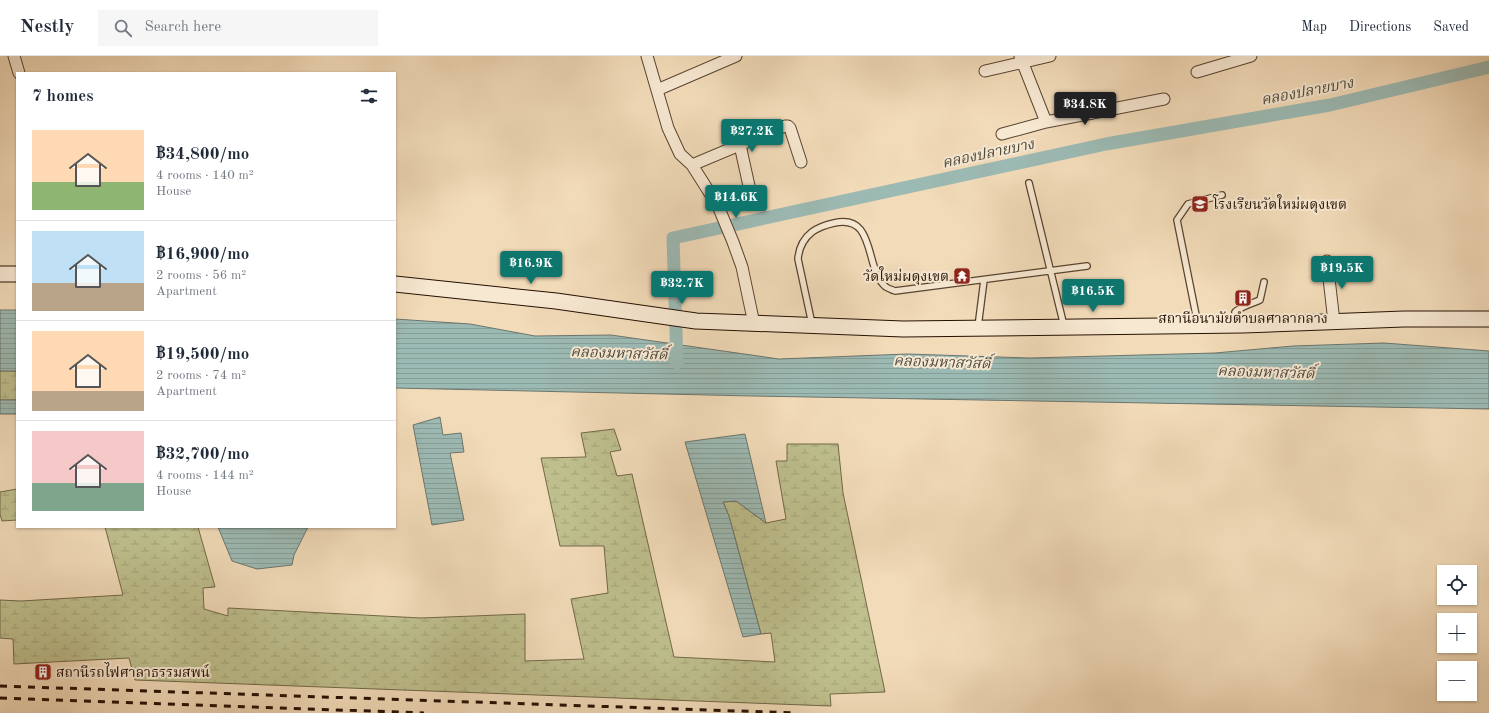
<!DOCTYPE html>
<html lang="en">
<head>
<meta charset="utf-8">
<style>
	body { margin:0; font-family:"Old Standard TT","Noto Serif Thai",serif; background:#f6f6f7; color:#1f2937; height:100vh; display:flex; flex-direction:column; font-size:15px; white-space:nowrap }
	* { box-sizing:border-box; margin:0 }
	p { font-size:13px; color:#747a83 }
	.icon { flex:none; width:22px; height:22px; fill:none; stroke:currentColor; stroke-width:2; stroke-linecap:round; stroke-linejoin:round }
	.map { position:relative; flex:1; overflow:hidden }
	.panel { position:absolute; left:16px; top:16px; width:380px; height:456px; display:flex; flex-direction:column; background:#fff; border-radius:0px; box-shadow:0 1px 3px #0004 }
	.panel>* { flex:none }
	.buttons { position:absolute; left:1437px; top:509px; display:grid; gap:8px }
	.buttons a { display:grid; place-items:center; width:40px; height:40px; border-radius:0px; background:#fff; box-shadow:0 1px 3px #0004; font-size:20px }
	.price { position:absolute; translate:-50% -34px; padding:0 9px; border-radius:4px; background:#0f766e; color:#fff; font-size:13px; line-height:26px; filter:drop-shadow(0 1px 2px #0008) }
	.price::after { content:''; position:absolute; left:50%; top:24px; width:12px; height:9px; margin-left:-6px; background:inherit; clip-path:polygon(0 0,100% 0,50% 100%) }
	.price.active { background:#222; color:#fff }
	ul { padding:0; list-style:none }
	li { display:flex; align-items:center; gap:12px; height:100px; padding:0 16px }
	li+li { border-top:1px solid #e0e1e3 }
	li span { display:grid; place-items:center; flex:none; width:112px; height:80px; border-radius:0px; color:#555 }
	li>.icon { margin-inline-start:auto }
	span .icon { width:48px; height:48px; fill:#fffc; stroke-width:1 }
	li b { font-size:17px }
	h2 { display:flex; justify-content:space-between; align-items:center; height:48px; padding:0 16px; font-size:17px }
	header { display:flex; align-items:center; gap:24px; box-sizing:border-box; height:56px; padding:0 20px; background:#fff; border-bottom:1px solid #e0e1e3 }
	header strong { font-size:19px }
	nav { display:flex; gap:22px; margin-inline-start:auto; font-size:14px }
	.search { width:280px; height:36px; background:#f6f6f7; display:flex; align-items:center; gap:10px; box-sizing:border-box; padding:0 14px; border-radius:0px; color:#747a83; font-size:15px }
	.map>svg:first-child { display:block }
	.wetland { fill:url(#wetland-marsh); stroke:#726848 }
	.water { fill:url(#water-rules); stroke:#6c766d }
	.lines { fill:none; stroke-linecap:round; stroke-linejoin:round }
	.canal { stroke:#9cbab4; stroke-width:13 }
	.lane-casing { stroke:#584330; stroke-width:8 }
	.street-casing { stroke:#584330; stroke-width:13 }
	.secondary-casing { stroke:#251003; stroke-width:17 }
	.lane { stroke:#f7e8d2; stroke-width:5.5 }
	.street { stroke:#f7e8d2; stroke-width:11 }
	.secondary { stroke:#f7e8d2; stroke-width:15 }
	.rail { stroke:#251003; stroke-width:3; stroke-dasharray:7 7; stroke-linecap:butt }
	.labels { text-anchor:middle; stroke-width:4; stroke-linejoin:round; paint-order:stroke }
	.poi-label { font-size:14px; fill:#251003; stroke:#f7e8d2; text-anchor:start }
	.water-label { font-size:15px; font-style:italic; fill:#4f4c41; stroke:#f7e8d2 }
</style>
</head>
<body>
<header>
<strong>Nestly</strong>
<div class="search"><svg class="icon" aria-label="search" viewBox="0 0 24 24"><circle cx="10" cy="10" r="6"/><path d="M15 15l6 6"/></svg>Search here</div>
<nav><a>Map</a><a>Directions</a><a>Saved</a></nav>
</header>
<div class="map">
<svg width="1489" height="657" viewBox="0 0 1489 657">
	<defs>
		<pattern id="wetland-marsh" width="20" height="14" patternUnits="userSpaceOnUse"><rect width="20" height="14" fill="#bebf8d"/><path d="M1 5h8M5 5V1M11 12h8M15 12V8" fill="none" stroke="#a3a378"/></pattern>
		<pattern id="water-rules" width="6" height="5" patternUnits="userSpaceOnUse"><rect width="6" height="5" fill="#9cbab4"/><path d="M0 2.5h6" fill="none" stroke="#869f99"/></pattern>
	</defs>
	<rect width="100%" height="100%" fill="#f2dbb9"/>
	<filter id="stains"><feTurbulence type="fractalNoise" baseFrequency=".005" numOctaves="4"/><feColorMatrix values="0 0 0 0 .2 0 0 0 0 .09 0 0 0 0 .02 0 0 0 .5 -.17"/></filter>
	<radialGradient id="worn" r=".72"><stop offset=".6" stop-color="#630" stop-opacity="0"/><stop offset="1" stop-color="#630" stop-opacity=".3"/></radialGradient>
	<path class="wetland" d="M0 315H17V344H0Z
		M614 373 621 394 610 396 617 420 632 418 674 601 775 606 771 577 761 578 729 460 723 446 736 445 766 467 786 463 776 405H787V388H838L843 437 885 636 830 638 831 650 135 624 129 602 14 608 13 583 0 582V544L21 545 123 539 105 471H198L215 531 203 532 204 553 228 560V552L421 562 525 558V605L584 603 571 543 608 537 604 490H560L541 402 586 401 581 377Z
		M17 433V464L2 465 0 458V436Z"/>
	<path class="water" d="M0 254H17V315H0Z
		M395 263 470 268 535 280 611 279 779 303 907 298 1030 302 1215 297 1293 290 1384 287 1489 295V353L753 340 395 332Z
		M0 344H17V358H0Z
		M440 361 443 379 461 377 464 396 450 397 464 464 432 469 413 369Z
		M745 378 766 467 736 445 723 446 729 460 761 578 743 581 685 386Z
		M218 471H308L294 499 292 509 257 513 232 505Z"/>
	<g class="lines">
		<path class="canal" d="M677 307 673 182 1106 88 1330 49 1489 11"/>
		<defs>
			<path id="lane" d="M1029 127 1064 270
				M812 268 798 203C799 191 803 183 812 176 819 171 825 169 834 167 877 157 864 214 886 231 889 233 893 234 895 235L1087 210
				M1198 269 1177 164 1188 148 1222 139
				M1235 269V256C1242 250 1251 248 1260 244L1264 226
				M978 271 984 224"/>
			<path id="street" d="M14 0 19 17
				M647 0 668 72 680 98 692 109 718 150 733 186 742 211 754 268
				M1020 0 1046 66
				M985 15 1050 0
				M1197 16 1251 0
				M657 34 736 0
				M1002 78 1046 66 1164 43
				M740 89 749 130
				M692 109 785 70H788L790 72 801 106
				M1327 205 1334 266"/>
			<path id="secondary" d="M0 218H17
				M395 228 556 245 696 265 903 273 1243 269 1404 263H1489"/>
		</defs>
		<use href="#lane" class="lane-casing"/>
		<use href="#street" class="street-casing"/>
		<use href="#secondary" class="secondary-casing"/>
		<use href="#lane" class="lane"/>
		<use href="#street" class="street"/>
		<use href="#secondary" class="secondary"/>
		<path class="rail" d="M0 630 797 657
			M0 642 424 657"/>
	</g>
	<defs>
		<symbol id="school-square" viewBox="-11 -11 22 22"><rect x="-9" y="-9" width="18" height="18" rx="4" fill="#8f2418" stroke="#f7e8d2"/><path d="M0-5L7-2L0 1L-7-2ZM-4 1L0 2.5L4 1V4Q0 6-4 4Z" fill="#fff"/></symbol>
		<symbol id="temple-square" viewBox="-11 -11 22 22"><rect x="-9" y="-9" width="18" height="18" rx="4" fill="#8f2418" stroke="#f7e8d2"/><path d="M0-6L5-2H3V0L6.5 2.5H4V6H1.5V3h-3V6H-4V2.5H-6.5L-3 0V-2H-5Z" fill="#fff"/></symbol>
		<symbol id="building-square" viewBox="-11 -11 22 22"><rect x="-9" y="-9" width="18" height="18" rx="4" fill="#8f2418" stroke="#f7e8d2"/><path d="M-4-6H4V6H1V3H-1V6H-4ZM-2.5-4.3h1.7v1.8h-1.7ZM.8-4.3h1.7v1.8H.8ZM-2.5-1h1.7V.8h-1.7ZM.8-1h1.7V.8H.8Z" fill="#fff"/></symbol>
	</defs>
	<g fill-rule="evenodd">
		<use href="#school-square" x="1190" y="138" width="20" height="20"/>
		<use href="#temple-square" x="952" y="210" width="20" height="20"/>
		<use href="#building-square" x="1233" y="232" width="20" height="20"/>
		<use href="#building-square" x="33" y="606" width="20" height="20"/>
	</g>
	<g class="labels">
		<g class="poi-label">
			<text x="1213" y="153">โรงเรียนวัดใหม่ผดุงเขต</text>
			<text x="949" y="225" text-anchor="end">วัดใหม่ผดุงเขต</text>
			<text x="1243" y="267" text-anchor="middle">สถานีอนามัยตำบลศาลากลาง</text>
			<text x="56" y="621">สถานีรถไฟศาลาธรรมสพน์</text>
		</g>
		<g class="water-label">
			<text transform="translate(1307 35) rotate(-11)" y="5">คลองปลายบาง</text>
			<text transform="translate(988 97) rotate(-12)" y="5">คลองปลายบาง</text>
			<text transform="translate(619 297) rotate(2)" y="5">คลองมหาสวัสดิ์</text>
			<text transform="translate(942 306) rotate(2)" y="5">คลองมหาสวัสดิ์</text>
			<text transform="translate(1266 316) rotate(2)" y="5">คลองมหาสวัสดิ์</text>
		</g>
	</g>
	<rect width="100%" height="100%" filter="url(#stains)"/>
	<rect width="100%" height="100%" fill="url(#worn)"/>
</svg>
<div class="buttons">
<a><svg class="icon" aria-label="locate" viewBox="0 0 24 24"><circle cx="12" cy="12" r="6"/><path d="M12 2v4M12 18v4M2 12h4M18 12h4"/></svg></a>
<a>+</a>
<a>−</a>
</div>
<b class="price active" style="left:1085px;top:70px">฿34.8K</b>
<b class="price" style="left:752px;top:97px">฿27.2K</b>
<b class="price" style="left:736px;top:163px">฿14.6K</b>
<b class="price" style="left:531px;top:229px">฿16.9K</b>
<b class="price" style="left:1342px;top:234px">฿19.5K</b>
<b class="price" style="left:682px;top:249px">฿32.7K</b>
<b class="price" style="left:1093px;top:257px">฿16.5K</b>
<section class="panel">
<h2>7 homes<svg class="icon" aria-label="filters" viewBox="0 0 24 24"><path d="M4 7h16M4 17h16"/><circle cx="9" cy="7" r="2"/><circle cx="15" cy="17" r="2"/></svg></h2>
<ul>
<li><span style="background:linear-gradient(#ffd9b3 65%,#8fb573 0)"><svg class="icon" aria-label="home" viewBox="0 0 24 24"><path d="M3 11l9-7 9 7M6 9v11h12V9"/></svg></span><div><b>฿34,800/mo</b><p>4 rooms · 140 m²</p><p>House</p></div></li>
<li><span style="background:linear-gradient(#bfe0f5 65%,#b9a48a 0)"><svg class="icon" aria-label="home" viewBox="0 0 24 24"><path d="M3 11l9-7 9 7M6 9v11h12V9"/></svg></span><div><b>฿16,900/mo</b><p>2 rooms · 56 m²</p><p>Apartment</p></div></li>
<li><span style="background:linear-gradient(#ffd9b3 75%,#b9a48a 0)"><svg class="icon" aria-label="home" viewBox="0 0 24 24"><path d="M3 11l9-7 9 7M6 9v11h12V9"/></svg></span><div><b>฿19,500/mo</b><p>2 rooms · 74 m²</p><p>Apartment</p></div></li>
<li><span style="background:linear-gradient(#f6c9c9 65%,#7fa58c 0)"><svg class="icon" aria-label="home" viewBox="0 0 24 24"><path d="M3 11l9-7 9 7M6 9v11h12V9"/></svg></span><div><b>฿32,700/mo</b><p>4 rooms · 144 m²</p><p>House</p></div></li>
</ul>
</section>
</div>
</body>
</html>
